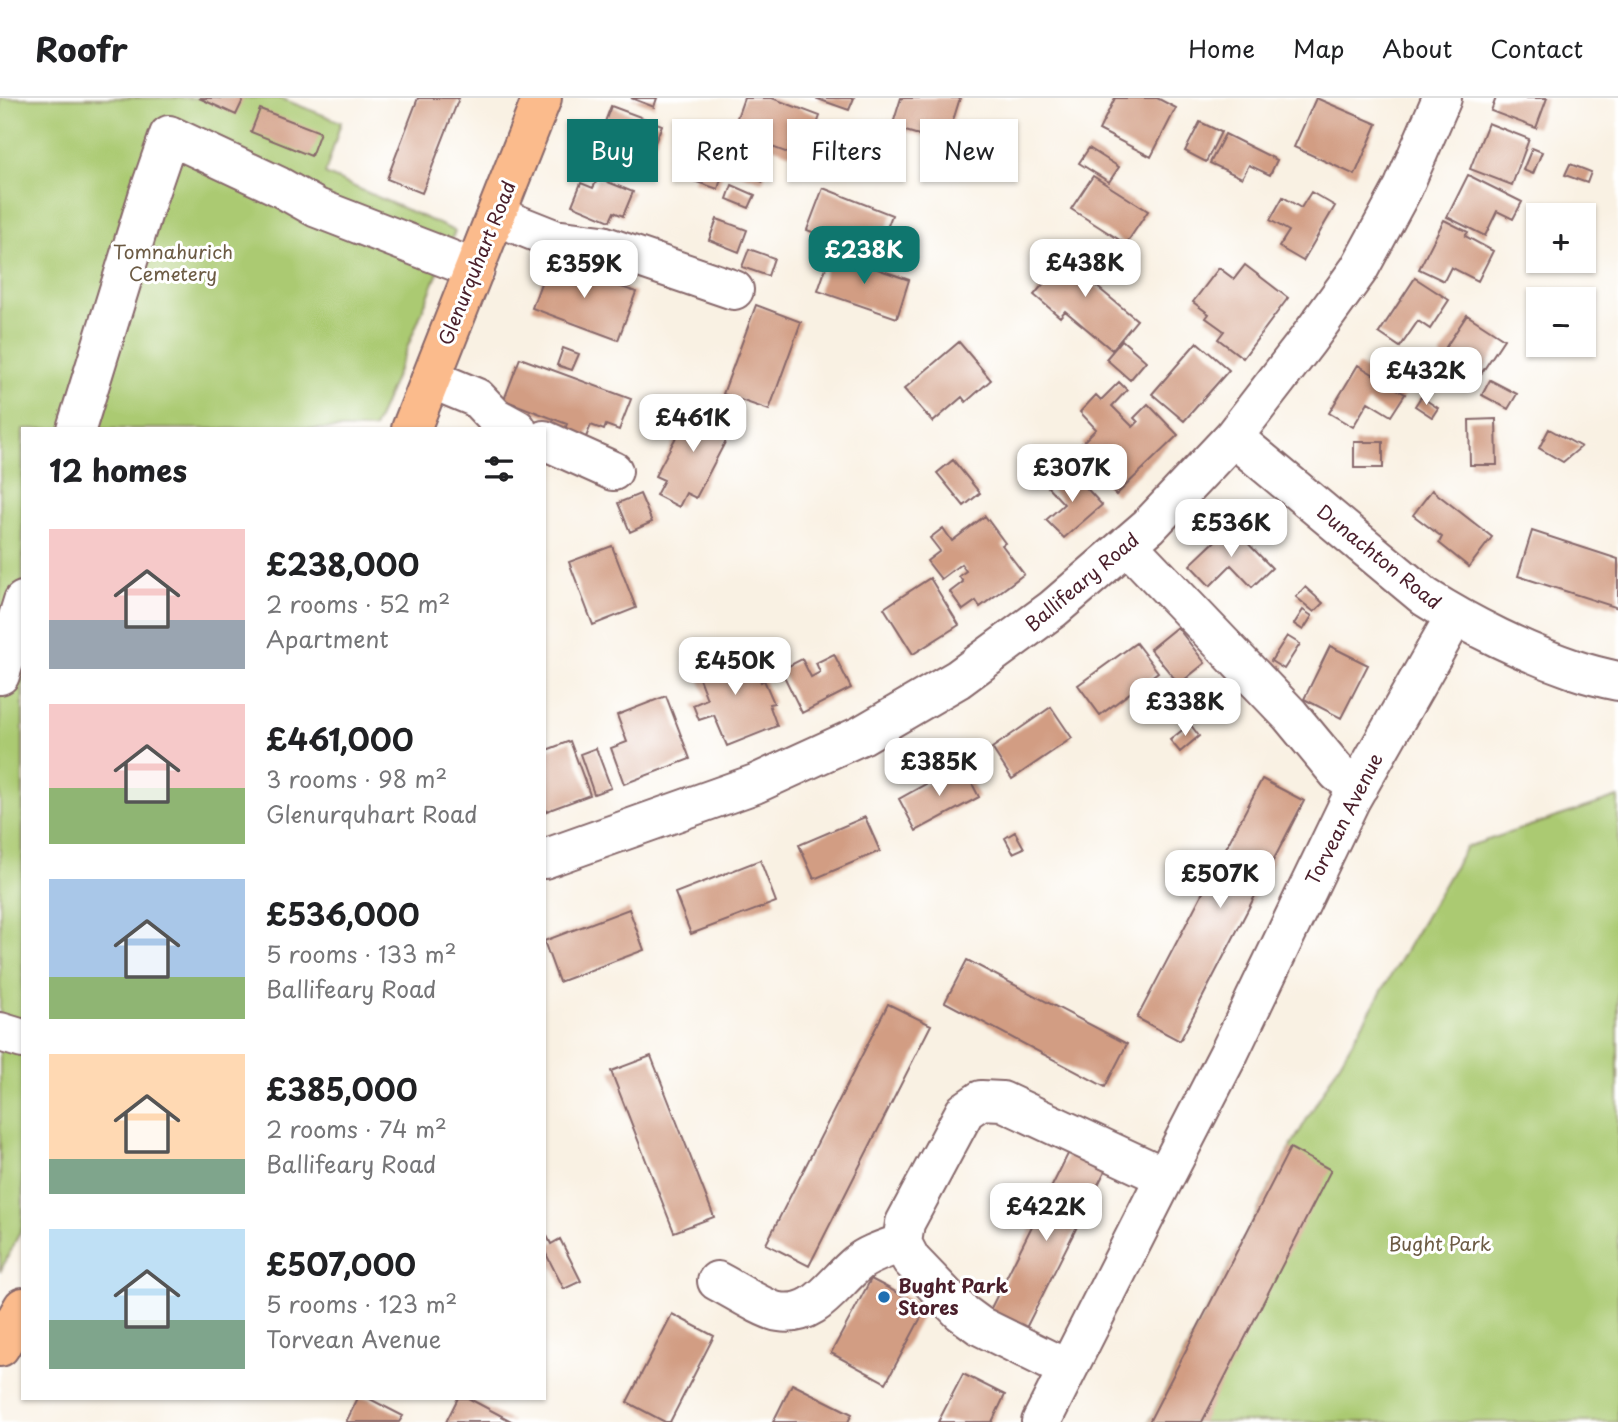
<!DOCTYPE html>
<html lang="en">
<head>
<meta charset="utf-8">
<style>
	body { margin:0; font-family:"Playpen Sans",sans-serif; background:#f6f6f6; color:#202124; height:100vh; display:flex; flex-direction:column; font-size:26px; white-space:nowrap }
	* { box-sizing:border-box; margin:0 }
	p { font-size:23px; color:#757577 }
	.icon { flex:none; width:38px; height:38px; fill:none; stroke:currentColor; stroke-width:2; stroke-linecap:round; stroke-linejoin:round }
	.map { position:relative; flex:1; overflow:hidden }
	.panel { position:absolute; left:21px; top:329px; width:525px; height:973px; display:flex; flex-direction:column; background:#fff; border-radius:0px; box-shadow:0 2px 5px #0004 }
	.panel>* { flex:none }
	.guide { position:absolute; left:567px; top:21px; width:665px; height:63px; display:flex; gap:14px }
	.controls { position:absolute; left:1526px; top:105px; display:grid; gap:14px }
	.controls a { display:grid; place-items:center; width:70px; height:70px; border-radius:0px; background:#fff; box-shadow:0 2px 5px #0004; font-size:35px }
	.price { position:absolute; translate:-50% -60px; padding:0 16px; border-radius:14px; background:#fff; color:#222; font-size:23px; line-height:46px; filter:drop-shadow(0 2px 4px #0008) }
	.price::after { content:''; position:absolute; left:50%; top:42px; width:21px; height:16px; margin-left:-10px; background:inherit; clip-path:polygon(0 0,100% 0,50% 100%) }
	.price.active { background:#0f766e; color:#fff }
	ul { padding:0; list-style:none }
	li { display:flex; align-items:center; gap:21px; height:175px; padding:0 28px }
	li span { display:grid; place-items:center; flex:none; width:196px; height:140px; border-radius:0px; color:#555 }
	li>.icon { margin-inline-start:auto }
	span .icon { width:84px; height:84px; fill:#fffc; stroke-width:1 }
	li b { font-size:30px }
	h2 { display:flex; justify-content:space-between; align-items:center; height:84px; padding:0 28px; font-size:30px }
	.tag { padding:0 24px; border-radius:0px; background:#fff; box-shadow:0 2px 5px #0004; font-size:24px; line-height:63px }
	.tag.active { background:#0f766e; color:#fff }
	header { display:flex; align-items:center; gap:42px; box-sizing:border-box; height:98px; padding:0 35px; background:#fff; border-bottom:2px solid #e0e0e0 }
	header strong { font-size:33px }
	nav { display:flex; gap:38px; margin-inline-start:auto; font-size:24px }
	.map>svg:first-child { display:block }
	.green { fill:#abca72; stroke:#7a744e; stroke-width:2 }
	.building { fill:#d29d83 }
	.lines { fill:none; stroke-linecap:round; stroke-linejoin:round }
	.minor-casing { stroke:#87686b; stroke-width:42 }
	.highway-casing { stroke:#87686b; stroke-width:42 }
	.minor { stroke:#fff; stroke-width:38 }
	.highway { stroke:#fbbb8c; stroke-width:38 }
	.poi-dot { fill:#1f6fb2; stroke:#fff; stroke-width:2.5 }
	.labels { text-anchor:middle; stroke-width:6; stroke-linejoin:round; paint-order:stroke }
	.park-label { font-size:19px; fill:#6c5b44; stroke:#fff }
	.street-label { font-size:19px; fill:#4a1f2b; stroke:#fff }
	.poi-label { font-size:19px; font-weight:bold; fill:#4a1f2b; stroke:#fff; text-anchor:start }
</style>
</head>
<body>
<header>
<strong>Roofr</strong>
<nav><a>Home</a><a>Map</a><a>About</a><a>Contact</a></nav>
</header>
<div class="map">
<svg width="1618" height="1324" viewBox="0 0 1618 1324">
	<rect width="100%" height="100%" fill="#fff"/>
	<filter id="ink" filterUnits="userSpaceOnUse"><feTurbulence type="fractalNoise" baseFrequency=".0143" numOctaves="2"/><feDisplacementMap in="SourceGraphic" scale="14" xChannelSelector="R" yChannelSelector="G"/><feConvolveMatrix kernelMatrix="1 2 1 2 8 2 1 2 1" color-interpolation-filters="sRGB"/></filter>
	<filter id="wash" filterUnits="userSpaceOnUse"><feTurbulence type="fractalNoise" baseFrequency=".00686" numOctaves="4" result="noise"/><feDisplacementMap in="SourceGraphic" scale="28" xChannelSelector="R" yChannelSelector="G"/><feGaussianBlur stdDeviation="1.57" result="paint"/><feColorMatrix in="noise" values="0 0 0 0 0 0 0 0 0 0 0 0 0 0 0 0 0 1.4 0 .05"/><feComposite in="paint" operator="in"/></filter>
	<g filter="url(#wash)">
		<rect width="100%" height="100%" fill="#f9f1e3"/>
		<path class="green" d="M0 0H280L341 24 325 76 455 133 374 331H23V1128L0 1174Z
			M1618 699V1324H1149L1290 1050 1466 749Z"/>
		<g id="blocks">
			<path class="building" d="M199 0H244L236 17Z
				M418 0H459L422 95 387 81Z
				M631 0H657L654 9Z
				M744 0H772L820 18 804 61 732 34Z
				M815 0H854L849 12Z
				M901 0H960L946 45 892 29Z
				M1115 0H1157L1176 10 1151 59 1099 32Z
				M1316 0 1377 26 1355 77 1294 49Z
				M1496 0H1547L1536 30 1491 13Z
				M611 8 662 27 652 52 633 45 626 64 594 53Z
				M260 11 320 34 311 58 251 34Z
				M1200 24 1221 34 1206 64 1185 53Z
				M1488 25 1529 41 1512 87 1470 71Z
				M1225 36 1277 62 1270 77 1249 67 1242 80 1210 65Z
				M1089 50 1119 69 1109 84 1079 65Z
				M1532 50 1542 54 1533 76 1523 72Z
				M740 63 767 72 763 84 736 74Z
				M1570 66 1591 74 1587 85 1565 77Z
				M699 67 723 74 718 91 694 83Z
				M1468 77 1522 104 1513 121 1497 113 1485 138 1447 119Z
				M1093 78 1148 113 1126 146 1071 111Z
				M598 80 633 94 623 118 614 114 610 123 572 107 581 85 593 90Z
				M732 87 755 97 749 110 727 101Z
				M823 90 892 117 876 159 807 132Z
				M1311 94 1335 108 1303 163 1279 149 1289 133 1270 122 1283 99 1301 110Z
				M717 121 747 132 739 154 709 142Z
				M1444 122 1468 134 1465 138 1493 153 1478 183 1451 169 1444 183 1419 171Z
				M1075 148 1102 170 1090 183 1137 222 1112 252 1065 213 1060 219 1034 197Z
				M749 151 774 160 768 178 742 169Z
				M831 155 909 182 897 220 818 193Z
				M549 163 636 194 618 242 532 210Z
				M1245 167 1288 200 1243 260 1218 241 1224 233 1206 220 1209 216 1193 204 1219 170 1234 181Z
				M1415 180 1449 202 1430 231 1418 223 1400 249 1379 235Z
				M756 207 801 224 769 312 723 296Z
				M1467 217 1504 241 1477 282 1440 258Z
				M1122 242 1146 263 1130 282 1106 261Z
				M959 244 991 282 966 304 962 299 933 324 904 291Z
				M1197 244 1229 272 1184 323 1152 296Z
				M563 250 579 256 572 272 557 267Z
				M520 260 631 301 619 332 606 327 604 332 591 327 584 344 563 336 567 326 504 302Z
				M1358 267 1405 296 1391 318 1368 304 1353 329 1329 315Z
				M1490 282 1517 296 1508 311 1482 297Z
				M1119 284 1127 292 1112 308 1133 329 1138 324 1134 320 1148 306 1178 337 1116 397 1094 375 1102 367 1081 346 1096 331 1080 314 1096 297 1101 302Z
				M1421 299 1438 310 1432 319 1415 308Z
				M695 304 735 325 696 400 686 395 679 409 656 397 664 382 655 378Z
				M1496 321 1497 367H1470L1469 322Z
				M1549 331 1581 349 1563 364 1539 350Z
				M1354 344H1383V370H1354Z
				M1054 357 1062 366 1037 388 1030 379Z
				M953 362 980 395 964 408 937 375Z
				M1069 371 1102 407 1064 440 1046 422 1064 406 1048 389Z
				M1432 392 1492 439 1469 469 1439 445 1442 439 1413 417Z
				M640 396 652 424 630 434 618 405Z
				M985 418 1005 445 1002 447 1024 476 980 509 976 503 963 512 950 494 963 484 959 478 966 473 961 466 941 481 927 463 940 453 930 440 943 430 952 443Z
				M1231 428 1272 470 1252 489 1231 467 1210 488 1190 467Z
				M1532 433 1618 461V510L1518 478Z
				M612 448 636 510 593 527 569 464Z
				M930 480 959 527 913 556 884 510Z
				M1305 489 1323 505 1314 514 1296 499Z
				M1303 512 1312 518 1303 532 1294 526Z
				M1177 529 1205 565 1179 586 1150 551Z
				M1287 538 1300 546 1284 571 1271 563Z
				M1136 545 1158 574 1100 617 1078 587Z
				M1330 548 1368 567 1341 620 1304 601Z
				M746 549 761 584 764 582 774 605 769 606 777 628 727 648 714 617 699 622 693 607 707 601 695 570Z
				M834 556 851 590 802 615 781 572 802 561 811 579 820 574 816 565Z
				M666 598 690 661 624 686 611 650 627 644 617 617Z
				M1051 609 1072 640 1012 681 992 650Z
				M1190 626 1199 638 1180 654 1170 642Z
				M570 643 590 697 544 714V653Z
				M596 650 611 690 594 696 580 656Z
				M962 666 979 699 916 733 899 701Z
				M1262 681 1304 703 1180 943 1137 920Z
				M865 719 880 753 814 781 799 747Z
				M1015 734 1024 750 1013 755 1005 740Z
				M760 762 776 804 691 836 675 795Z
				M629 811 644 852 559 884 544 843Z
				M967 862 1127 946 1105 989 945 904Z
				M888 906 931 927 809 1168 766 1146Z
				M651 958 714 1119 674 1134 611 973Z
				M1290 1050 1331 1072 1202 1324H1149Z
				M1069 1054 1105 1073 1023 1236 987 1218Z
				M544 1132 551 1146 560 1141 581 1183 564 1191 544 1152Z
				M871 1181 926 1210 886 1285 831 1255Z
				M672 1216 714 1238 670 1324H665L627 1304Z
				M963 1276 1005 1297 992 1324H938Z
				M792 1286 852 1316 848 1324H773Z
				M358 1300H368L403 1318 399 1324H346Z
				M458 1300H468L513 1324H446Z"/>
		</g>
	</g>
	<g filter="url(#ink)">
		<use href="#blocks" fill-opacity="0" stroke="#87686b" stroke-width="2"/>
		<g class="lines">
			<defs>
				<path id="minor" d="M496 118 554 141 602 147 734 192
					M431 281 477 300 495 319 517 331
					M76 331 148 98 169 37 278 88 317 110 475 171
					M1233 339 1425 499C1470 528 1526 555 1576 572 1590 577 1604 580 1618 583
					M544 342 613 373
					M1129 445 1139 459 1290 617 1338 675 1359 688
					M0 577 23 503
					M544 761 755 686 862 637 958 581 1053 511 1149 428 1233 339 1307 243 1359 171 1403 90 1442 0
					M0 934 23 941
					M717 1183C731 1190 765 1212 779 1214 816 1220 833 1185 858 1165 868 1156 889 1150 902 1145
					M1067 1271 980 1228 961 1214 911 1162 902 1145 905 1125 965 1013 981 1002 1002 1003 1165 1079
					M1041 1324 1165 1079 1230 953 1351 701 1455 518"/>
				<path id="highway" d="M411 331 542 0
					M0 1249 23 1209"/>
			</defs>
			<use href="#minor" class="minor-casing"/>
			<use href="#highway" class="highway-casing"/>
			<use href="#minor" class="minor"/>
			<use href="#highway" class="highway"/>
		</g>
	</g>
	<circle class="poi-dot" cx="884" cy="1199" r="7"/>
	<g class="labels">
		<g class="park-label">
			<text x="173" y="161">Tomnahurich<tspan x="173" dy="22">Cemetery</tspan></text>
			<text x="1440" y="1153">Bught Park</text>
		</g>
		<g class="street-label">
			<text transform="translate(477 165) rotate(-68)" y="7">Glenurquhart Road</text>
			<text transform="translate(1379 459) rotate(39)" y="7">Dunachton Road</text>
			<text transform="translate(1082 484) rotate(-40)" y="7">Ballifeary Road</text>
			<text transform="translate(1344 721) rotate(-63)" y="7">Torvean Avenue</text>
		</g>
		<g class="poi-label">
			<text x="898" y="1195">Bught Park<tspan x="898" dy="22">Stores</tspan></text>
		</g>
	</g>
</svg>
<div class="controls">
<a>+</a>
<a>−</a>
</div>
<b class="price active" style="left:864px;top:188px">£238K</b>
<b class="price" style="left:1085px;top:201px">£438K</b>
<b class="price" style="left:584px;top:202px">£359K</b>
<b class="price" style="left:1426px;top:309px">£432K</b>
<b class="price" style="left:693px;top:356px">£461K</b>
<b class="price" style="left:1072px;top:406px">£307K</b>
<b class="price" style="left:1231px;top:461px">£536K</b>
<b class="price" style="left:735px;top:599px">£450K</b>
<b class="price" style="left:1185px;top:640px">£338K</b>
<b class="price" style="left:939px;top:700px">£385K</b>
<b class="price" style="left:1220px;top:812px">£507K</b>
<b class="price" style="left:1046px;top:1145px">£422K</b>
<div class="guide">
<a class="tag active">Buy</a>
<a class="tag">Rent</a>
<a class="tag">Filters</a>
<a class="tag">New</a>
</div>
<section class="panel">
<h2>12 homes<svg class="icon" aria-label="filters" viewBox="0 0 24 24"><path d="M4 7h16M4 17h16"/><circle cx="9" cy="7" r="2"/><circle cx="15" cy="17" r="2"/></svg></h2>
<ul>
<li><span style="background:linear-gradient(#f6c9c9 65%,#9aa5b1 0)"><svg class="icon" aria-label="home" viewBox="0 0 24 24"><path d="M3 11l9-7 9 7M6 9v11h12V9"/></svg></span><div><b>£238,000</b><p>2 rooms · 52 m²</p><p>Apartment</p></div></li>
<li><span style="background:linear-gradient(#f6c9c9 60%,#8fb573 0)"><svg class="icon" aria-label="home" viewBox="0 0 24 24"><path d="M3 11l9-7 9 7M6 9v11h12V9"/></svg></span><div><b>£461,000</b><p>3 rooms · 98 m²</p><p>Glenurquhart Road</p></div></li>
<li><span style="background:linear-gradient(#a9c7e8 70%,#8fb573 0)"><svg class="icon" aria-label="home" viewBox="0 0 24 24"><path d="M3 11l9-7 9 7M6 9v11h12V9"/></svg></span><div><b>£536,000</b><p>5 rooms · 133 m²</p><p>Ballifeary Road</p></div></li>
<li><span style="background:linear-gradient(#ffd9b3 75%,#7fa58c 0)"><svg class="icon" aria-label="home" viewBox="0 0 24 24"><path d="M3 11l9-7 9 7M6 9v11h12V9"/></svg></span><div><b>£385,000</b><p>2 rooms · 74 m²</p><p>Ballifeary Road</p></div></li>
<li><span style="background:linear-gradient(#bfe0f5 65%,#7fa58c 0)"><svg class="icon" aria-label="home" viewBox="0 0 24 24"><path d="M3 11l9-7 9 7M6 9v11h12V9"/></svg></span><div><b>£507,000</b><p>5 rooms · 123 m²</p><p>Torvean Avenue</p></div></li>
</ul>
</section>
</div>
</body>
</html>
